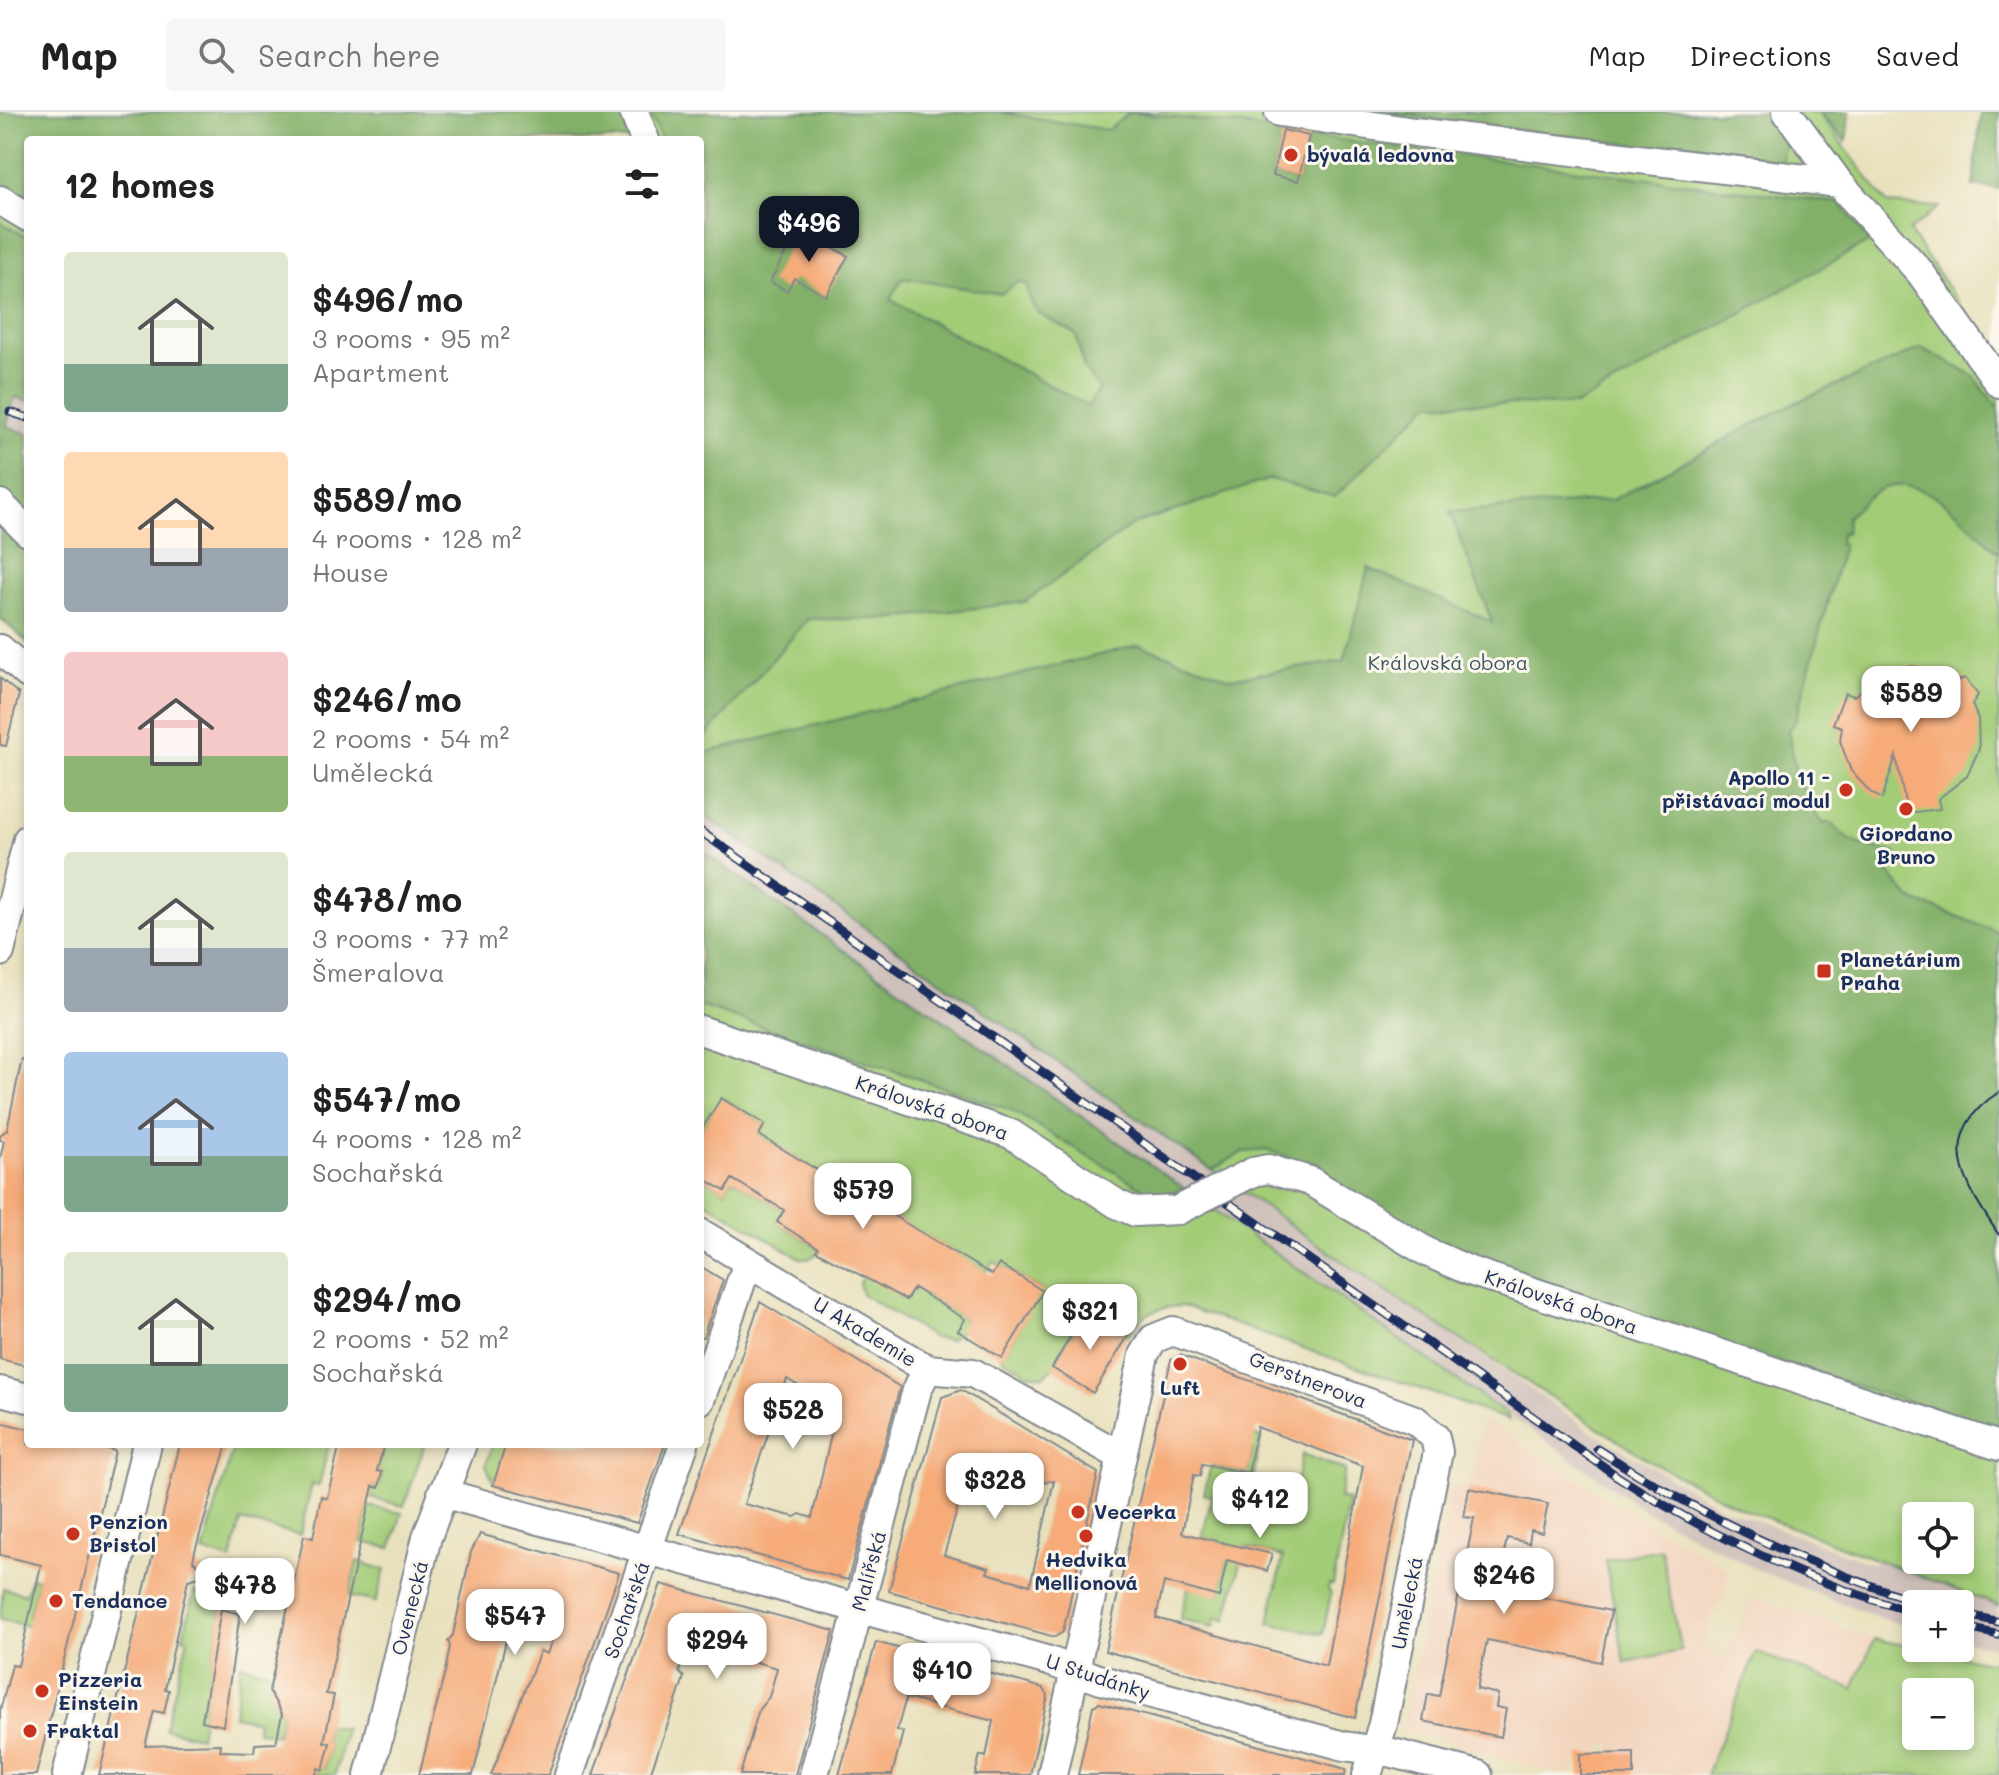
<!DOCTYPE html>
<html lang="en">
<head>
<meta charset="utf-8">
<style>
	body { margin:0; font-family:Mali,sans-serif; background:#f6f6f6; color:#222; height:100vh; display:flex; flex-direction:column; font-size:30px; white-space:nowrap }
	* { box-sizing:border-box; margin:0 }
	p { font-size:26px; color:#767676 }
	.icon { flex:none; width:44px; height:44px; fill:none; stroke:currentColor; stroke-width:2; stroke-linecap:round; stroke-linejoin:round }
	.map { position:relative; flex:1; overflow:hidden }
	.details { position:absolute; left:24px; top:24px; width:680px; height:1312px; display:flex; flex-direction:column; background:#fff; border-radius:8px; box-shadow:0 4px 12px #0003 }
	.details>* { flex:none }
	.buttons { position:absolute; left:1902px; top:1390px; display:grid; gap:16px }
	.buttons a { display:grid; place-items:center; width:72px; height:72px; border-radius:8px; background:#fff; box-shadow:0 4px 12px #0003; font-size:40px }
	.price { position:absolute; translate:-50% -68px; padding:0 18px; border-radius:16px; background:#fff; color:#222; font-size:26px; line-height:52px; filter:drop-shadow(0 2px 4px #0008) }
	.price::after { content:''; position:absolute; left:50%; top:48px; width:24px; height:18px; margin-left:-12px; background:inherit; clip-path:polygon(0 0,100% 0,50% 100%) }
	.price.active { background:#111827; color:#fff }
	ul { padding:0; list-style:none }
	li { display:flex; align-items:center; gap:24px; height:200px; padding:0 40px }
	li span { display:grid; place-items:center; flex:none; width:224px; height:160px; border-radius:8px; color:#555 }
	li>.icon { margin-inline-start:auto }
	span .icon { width:96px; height:96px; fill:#fffc; stroke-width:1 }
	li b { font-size:34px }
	h2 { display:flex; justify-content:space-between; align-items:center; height:96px; padding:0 40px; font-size:34px }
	header { display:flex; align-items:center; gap:48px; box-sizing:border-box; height:112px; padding:0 40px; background:#fff; border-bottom:2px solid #e0e0e0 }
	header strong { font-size:38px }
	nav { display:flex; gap:44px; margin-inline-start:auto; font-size:28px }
	.search { width:560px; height:72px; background:#f6f6f6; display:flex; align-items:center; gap:20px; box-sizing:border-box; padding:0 28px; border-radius:8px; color:#767676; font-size:30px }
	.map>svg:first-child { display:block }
	.built { fill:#f2d4be }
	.industrial { fill:#cfc0ba }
	.green { fill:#a3cc77; stroke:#5f7e6a; stroke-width:2; fill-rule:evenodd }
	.forest { fill:#82b068; stroke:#4e7063; stroke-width:2; fill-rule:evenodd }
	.building { fill:#f6ab79; fill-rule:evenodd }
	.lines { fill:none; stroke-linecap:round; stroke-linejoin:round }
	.minor-casing { stroke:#82888d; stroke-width:32 }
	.minor { stroke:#fff; stroke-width:28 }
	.tram { stroke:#1b2f5e; stroke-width:2 }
	.rail-casing { stroke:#1b2f5e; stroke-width:9 }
	.rail { stroke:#fbf7ec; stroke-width:6; stroke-dasharray:18; stroke-linecap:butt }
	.minor-bridge-casing { stroke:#82888d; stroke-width:32; stroke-linecap:butt }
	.minor-bridge { stroke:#fff; stroke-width:28 }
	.poi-dot { fill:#c8321e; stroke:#fbf7ec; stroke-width:3 }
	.labels { text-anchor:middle; stroke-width:6; stroke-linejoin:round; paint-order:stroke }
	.poi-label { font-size:20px; font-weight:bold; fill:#1b2f5e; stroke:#fbf7ec; text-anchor:start }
	.park-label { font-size:20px; fill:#3d5664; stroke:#fbf7ec }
	.street-label { font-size:20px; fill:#1b2f5e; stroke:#fbf7ec }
</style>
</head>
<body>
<header>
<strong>Map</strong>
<div class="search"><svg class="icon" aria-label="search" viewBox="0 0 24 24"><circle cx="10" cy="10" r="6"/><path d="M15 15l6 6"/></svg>Search here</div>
<nav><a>Map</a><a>Directions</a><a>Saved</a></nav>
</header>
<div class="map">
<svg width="1999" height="1663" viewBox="0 0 1999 1663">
	<rect width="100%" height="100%" fill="#fbf7ec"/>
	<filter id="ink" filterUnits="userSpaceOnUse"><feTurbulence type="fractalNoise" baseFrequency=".0125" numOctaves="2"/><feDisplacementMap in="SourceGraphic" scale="16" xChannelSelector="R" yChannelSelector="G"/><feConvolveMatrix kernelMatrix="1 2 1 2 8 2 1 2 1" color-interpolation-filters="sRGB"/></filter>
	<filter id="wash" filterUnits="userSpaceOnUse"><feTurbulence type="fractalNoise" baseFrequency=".006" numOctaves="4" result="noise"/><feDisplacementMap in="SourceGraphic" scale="32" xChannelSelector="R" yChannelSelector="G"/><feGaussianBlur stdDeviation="1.8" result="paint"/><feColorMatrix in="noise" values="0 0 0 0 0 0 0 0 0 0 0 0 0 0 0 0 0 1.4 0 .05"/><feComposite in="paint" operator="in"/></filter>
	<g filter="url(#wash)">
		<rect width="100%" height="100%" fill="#e8e0bc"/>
		<path class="built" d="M1483 1308 1657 1417 1732 1459 1702 1535 1722 1548 1754 1485 1874 1527 1853 1578 1756 1541 1706 1663H1635V1659L1612 1640V1633L1600 1634V1642H1580L1570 1663H1563L1402 1617 1451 1373 1470 1376Z"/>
		<path class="industrial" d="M15 285 28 289V322L6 315Z
			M700 700 1595 1322 1723 1396 1873 1452 1875 1448 1999 1494V1536L1960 1528V1492H1916V1517L1883 1507 1757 1458 1646 1399 700 738Z"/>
		<path class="green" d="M0 0H1818L1888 92 1939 95 1909 119 1999 250V1494L1741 1396 1650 1349 1375 1172 700 700V28H28V289L15 285 6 314 28 322V531L0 506ZM1916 1404H1960V1448H1916Z
			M700 738 1507 1303 1509 1308 1183 1194C1157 1195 1142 1200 1128 1224L1086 1198 1053 1256 1044 1264 1029 1262 1002 1246 1042 1178 993 1149 986 1160 759 1023 765 1012 722 986 700 1020Z
			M700 1064 725 1079 732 1067 784 1098 777 1110 818 1136 817 1142 808 1147 800 1146 700 1086Z
			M864 1163 906 1188 914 1176 965 1207 960 1220 950 1228 934 1226 862 1182 859 1171Z
			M1221 1311 1261 1326 1248 1392 1290 1401 1302 1342 1345 1358 1339 1386 1349 1389 1333 1473H1329L1328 1477 1331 1482 1323 1522 1269 1511 1283 1445 1245 1435 1226 1508 1216 1506 1214 1515 1180 1507 1188 1476 1219 1484 1230 1433 1202 1426 1212 1384 1204 1382 1211 1354 1248 1361 1253 1338Z
			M234 1332H329L319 1374 312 1372 300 1423 241 1409 231 1448 203 1440Z
			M384 1332H425L404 1394 370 1386 373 1374 379 1375 382 1361 377 1359Z
			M493 1332H509L494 1371 486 1353Z
			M368 1394 402 1401 391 1436 361 1430Z
			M1661 1437 1681 1539 1625 1550 1605 1448Z
			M357 1449 385 1458 376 1490 349 1484Z
			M32 1465 38 1467 29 1503 34 1505 31 1515 0 1507 3 1476 25 1482Z
			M194 1480 223 1487 200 1625 165 1617 188 1527 183 1525Z
			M1874 1527 1999 1552V1663H1706L1756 1540 1853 1577ZM1916 1580H1960V1624H1916Z
			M241 1552 273 1560 269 1579 282 1602 277 1623 257 1619 258 1609 234 1604Z
			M328 1613 345 1617 335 1663H316L318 1656 324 1657 329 1632 324 1630Z"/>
		<path class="forest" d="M0 0H621L631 28H28V93L0 76Z
			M650 0H1000L1108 18 1130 0 1284 18 1273 63 1298 69 1309 24 1840 91 1870 129 1576 293 1430 291 1335 385 1270 367 1134 412 1025 490 887 507H808L700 631V28H662ZM902 166 1001 182 1018 170 1027 173C1033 213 1051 203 1076 223L1084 257 1099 277 1088 294 891 188Z
			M1381 0H1777L1788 16 1781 52Z
			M1819 0H1850L1846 30Z
			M1981 0H1999V77L1973 74Z
			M0 110 28 126V289L15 285 6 314 28 322V406L0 379Z
			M1921 236 1973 263 1999 298V441C1969 413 1922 354 1876 380 1865 386 1856 397 1847 405L1846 421 1842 420 1839 431 1843 433 1795 610 1788 618 1797 669 1810 685 1807 691 1824 712 1830 710C1850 735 1871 735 1896 741L1888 760 1910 787 1999 820V1317L1523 1173 1436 1137 1350 1082 1320 1052 1295 1049 1269 1038 1243 1040 1212 1058 700 700V642L1139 533 1231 566 1344 549 1368 456 1492 510 1450 400 1612 388 1790 293Z
			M0 407 28 434V531L0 506Z
			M700 738 1185 1077 1155 1084 1011 998 700 894Z"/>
		<g id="blocks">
			<path class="building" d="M1283 18 1309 24 1298 69 1273 63Z
				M798 117 848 144 826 184 794 166 787 179 770 170Z
				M1912 554 1942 562 1955 570 1965 566 1978 583 1972 592 1978 607 1979 637 1967 664 1938 687 1940 697 1907 701 1896 644 1882 687 1870 680 1851 659 1840 629 1842 615 1833 612 1845 581 1854 584 1883 560Z
				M0 566 19 582 6 634 0 633Z
				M22 947 28 948V1254L0 1247V1047L4 1029 0 1028V1023L7 1018Z
				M721 986 765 1012 759 1023 992 1163 999 1152 1043 1179 1002 1246 958 1219 965 1207 914 1176 906 1188 816 1139 818 1136 777 1110 784 1098 732 1067 725 1079 700 1064V1020Z
				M700 1154 723 1168 703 1225H700Z
				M760 1190 900 1275 848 1468 679 1422ZM787 1267 837 1297 812 1406 800 1402 795 1405 744 1392Z
				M1086 1198 1128 1224 1093 1281 1052 1256Z
				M1180 1243 1412 1328 1355 1606 1105 1539 1171 1248ZM1257 1315 1363 1354 1326 1554 1156 1506 1164 1470 1219 1485 1227 1448 1267 1459 1272 1442 1182 1421 1194 1363 1200 1364 1202 1352 1248 1361Z
				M961 1278 1098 1361 1063 1520 1055 1525 889 1479 942 1285ZM973 1343 1021 1372 1054 1369 1030 1473 987 1461 989 1456 944 1443Z
				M0 1310 28 1317V1332H89L115 1339 36 1663H0V1599L12 1553 18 1554 41 1453 0 1443Z
				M180 1332H227L195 1439 193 1449 203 1457 200 1465 188 1468 165 1577 169 1578 164 1601 154 1599 145 1634 221 1632 220 1639 254 1640 255 1632 276 1631 282 1602 269 1579 304 1424 313 1426 321 1384 327 1386 340 1332H384L377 1359 382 1360 379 1376 373 1374 326 1582 334 1583 324 1630 330 1631 323 1658 318 1656 316 1663H99Z
				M511 1332H665L637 1411 493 1373 505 1335Z
				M1469 1376 1548 1392 1542 1421 1531 1418 1529 1431 1507 1426 1497 1476 1611 1499 1601 1550 1487 1528 1477 1577 1498 1582 1496 1595 1506 1597 1501 1625 1423 1609 1428 1582 1439 1584 1460 1476 1474 1406 1464 1405Z
				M480 1422 619 1461 548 1663H491L540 1539 547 1542 559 1508 551 1493 517 1484 473 1663H419L445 1560 450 1534 448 1529 453 1523 471 1440Z
				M661 1472 834 1519 795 1663H740L759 1597 769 1585 777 1556 689 1531 679 1560 684 1565 678 1584 651 1659 648 1663H593Z
				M221 1497 240 1502 223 1614 202 1609Z
				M876 1530 1043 1576 1048 1583 1030 1663H975L980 1643 986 1645 993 1609 906 1586 897 1618 903 1620 892 1663H839Z
				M1099 1591 1346 1657 1345 1663H1078L1093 1594Z
				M1634 1641V1663H1580V1642Z"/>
		</g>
	</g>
	<g filter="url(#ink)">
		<use href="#blocks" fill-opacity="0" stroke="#82888d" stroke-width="2"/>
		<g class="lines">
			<defs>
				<path id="minor" d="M634 0 645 28
					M1279 0 1415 20 1839 71
					M1787 0 1839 71 1920 160 1999 271
					M0 88 28 105
					M0 392 28 420
					M0 537 28 562
					M0 840 28 727
					M700 918 1011 1022 1117 1092 1135 1100 1178 1098
					M1253 1060 1268 1057 1310 1069 1427 1140 1470 1159 1999 1334
					M700 1121 927 1257 973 1261 1121 1344
					M0 1279 28 1286
					M700 1288 748 1150
					M442 1381 1049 1549 1101 1568 1344 1634 1393 1641 1478 1663
					M67 1663 147 1332
					M369 1663 427 1425 462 1332
					M569 1663 684 1332
					M814 1663 917 1278 927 1257
					M1052 1663 1144 1243 1153 1227 1173 1219 1415 1308 1435 1325 1438 1340 1383 1612 1367 1663"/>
			</defs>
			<use href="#minor" class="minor-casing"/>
			<use href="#minor" class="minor"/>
			<path class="tram" d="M1999 980C1932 1024 1965 1072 1999 1123"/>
			<defs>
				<path id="rail" d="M10 300 28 306
					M700 719 1617 1364C1710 1424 1810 1471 1916 1501
					M1597 1337C1701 1404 1807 1455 1925 1492
					M1960 1501 1999 1510
					M1960 1514 1999 1523"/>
			</defs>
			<use href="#rail" class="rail-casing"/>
			<use href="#rail" class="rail"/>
			<defs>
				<path id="minor-bridge" d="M1178 1098 1253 1060"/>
			</defs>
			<use href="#minor-bridge" class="minor-bridge-casing"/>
			<use href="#minor-bridge" class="minor-bridge"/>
		</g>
	</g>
	<g class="poi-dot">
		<circle cx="1291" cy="43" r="8"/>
		<circle cx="1846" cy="678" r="8"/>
		<circle cx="1906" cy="697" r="8"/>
		<rect x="1816" y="851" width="16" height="16" rx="4"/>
		<circle cx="1180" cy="1252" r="8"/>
		<circle cx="1078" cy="1400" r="8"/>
		<circle cx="73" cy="1422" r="8"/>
		<circle cx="1086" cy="1424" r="8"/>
		<circle cx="56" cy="1489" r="8"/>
		<circle cx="42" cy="1579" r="8"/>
		<circle cx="30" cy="1619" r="8"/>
	</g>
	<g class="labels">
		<g class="poi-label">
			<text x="1307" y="50">bývalá ledovna</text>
			<text x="1830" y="673" text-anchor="end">Apollo 11 -<tspan x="1830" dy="23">přistávací modul</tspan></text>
			<text x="1906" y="729" text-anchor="middle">Giordano<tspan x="1906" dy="23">Bruno</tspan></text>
			<text x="1840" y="855">Planetárium<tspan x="1840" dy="23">Praha</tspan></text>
			<text x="1180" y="1283" text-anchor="middle">Luft</text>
			<text x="1094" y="1407">Vecerka</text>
			<text x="89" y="1417">Penzion<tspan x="89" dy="23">Bristol</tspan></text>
			<text x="1086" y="1455" text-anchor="middle">Hedvika<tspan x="1086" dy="23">Mellionová</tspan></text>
			<text x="72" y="1496">Tendance</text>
			<text x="58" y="1575">Pizzeria<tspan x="58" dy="23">Einstein</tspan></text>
			<text x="46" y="1626">Fraktal</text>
		</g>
		<g class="park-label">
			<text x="1448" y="558">Královská obora</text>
		</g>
		<g class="street-label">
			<text transform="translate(932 996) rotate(19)" y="7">Královská obora</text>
			<text transform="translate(1561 1190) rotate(19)" y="7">Královská obora</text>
			<text transform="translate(865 1220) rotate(31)" y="7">U Akademie</text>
			<text transform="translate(1308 1268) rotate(21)" y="7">Gerstnerova</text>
			<text transform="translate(869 1459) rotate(-75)" y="7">Malířská</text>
			<text transform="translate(1407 1491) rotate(-79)" y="7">Umělecká</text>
			<text transform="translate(410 1496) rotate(-76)" y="7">Ovenecká</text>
			<text transform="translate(627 1498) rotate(-71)" y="7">Sochařská</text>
			<text transform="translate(1098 1565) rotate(18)" y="7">U Studánky</text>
		</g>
	</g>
</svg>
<div class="buttons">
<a><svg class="icon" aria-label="locate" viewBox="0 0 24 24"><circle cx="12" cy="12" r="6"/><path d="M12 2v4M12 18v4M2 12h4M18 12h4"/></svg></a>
<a>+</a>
<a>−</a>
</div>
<b class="price active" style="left:809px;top:152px">$496</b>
<b class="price" style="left:1911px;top:622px">$589</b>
<b class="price" style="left:863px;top:1119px">$579</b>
<b class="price" style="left:1090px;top:1240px">$321</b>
<b class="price" style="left:793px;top:1339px">$528</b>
<b class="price" style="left:995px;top:1409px">$328</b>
<b class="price" style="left:1260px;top:1428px">$412</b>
<b class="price" style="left:1504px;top:1504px">$246</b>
<b class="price" style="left:245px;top:1514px">$478</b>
<b class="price" style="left:515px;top:1545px">$547</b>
<b class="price" style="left:717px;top:1569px">$294</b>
<b class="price" style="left:942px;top:1599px">$410</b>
<section class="details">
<h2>12 homes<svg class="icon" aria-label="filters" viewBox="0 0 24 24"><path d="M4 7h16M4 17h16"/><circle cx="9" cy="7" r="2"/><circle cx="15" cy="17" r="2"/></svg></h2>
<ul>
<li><span style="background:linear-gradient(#dfe7d0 70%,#7fa58c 0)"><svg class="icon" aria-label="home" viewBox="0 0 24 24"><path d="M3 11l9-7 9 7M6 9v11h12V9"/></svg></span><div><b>$496/mo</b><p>3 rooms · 95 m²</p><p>Apartment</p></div></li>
<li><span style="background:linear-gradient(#ffd9b3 60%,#9aa5b1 0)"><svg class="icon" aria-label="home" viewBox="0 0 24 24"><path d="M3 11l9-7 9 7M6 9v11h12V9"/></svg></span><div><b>$589/mo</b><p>4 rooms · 128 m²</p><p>House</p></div></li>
<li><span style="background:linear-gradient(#f6c9c9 65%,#8fb573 0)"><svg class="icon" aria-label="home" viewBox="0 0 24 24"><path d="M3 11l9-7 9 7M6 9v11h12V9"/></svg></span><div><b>$246/mo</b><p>2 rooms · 54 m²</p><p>Umělecká</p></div></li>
<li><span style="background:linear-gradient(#dfe7d0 60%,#9aa5b1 0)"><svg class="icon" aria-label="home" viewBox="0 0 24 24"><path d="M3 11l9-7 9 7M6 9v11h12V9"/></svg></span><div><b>$478/mo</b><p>3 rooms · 77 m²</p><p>Šmeralova</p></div></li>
<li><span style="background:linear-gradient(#a9c7e8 65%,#7fa58c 0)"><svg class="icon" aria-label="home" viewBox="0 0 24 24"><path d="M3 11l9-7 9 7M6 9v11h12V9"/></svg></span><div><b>$547/mo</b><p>4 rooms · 128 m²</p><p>Sochařská</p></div></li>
<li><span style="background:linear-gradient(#dfe7d0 70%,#7fa58c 0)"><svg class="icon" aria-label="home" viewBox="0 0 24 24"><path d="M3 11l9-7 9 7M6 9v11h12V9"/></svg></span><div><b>$294/mo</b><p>2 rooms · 52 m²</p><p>Sochařská</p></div></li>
</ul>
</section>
</div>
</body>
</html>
